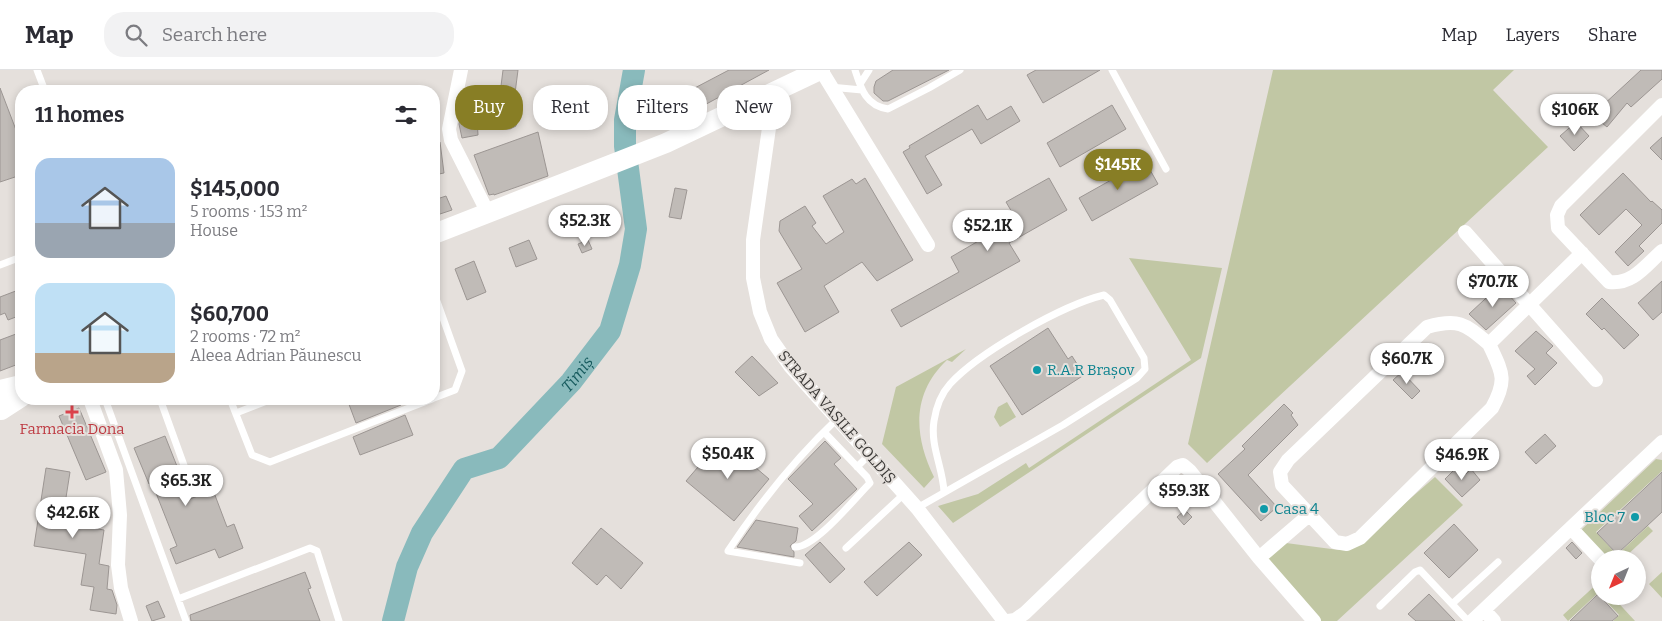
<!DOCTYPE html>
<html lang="en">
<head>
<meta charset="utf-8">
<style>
	body { margin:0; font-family:Bitter,serif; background:#f2f2f3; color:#2b2b33; height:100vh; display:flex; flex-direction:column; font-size:19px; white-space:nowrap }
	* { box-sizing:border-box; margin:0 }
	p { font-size:16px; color:#7c7c81 }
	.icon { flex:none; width:28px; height:28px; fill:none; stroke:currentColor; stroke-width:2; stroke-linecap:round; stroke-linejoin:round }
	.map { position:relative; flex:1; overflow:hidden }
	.side { position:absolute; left:15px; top:15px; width:425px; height:320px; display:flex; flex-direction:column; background:#fff; border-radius:20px; box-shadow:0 2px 8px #0003 }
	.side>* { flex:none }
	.hud { position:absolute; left:455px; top:15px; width:475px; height:45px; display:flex; gap:10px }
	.needle { width:32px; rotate:223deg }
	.fabs { position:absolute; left:1591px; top:480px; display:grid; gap:10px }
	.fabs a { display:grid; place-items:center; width:55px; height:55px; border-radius:50%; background:#fff; box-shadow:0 2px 8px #0003; font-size:25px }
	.price { position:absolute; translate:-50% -42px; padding:0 11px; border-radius:18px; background:#fff; color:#222; font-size:16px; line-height:32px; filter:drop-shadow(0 1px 2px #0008) }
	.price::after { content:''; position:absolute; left:50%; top:30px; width:15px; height:11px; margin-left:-8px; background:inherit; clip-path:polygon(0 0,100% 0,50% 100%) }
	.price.active { background:#887e25; color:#fff }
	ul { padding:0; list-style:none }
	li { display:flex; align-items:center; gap:15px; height:125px; padding:0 20px }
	li span { display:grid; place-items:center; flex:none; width:140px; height:100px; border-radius:15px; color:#555 }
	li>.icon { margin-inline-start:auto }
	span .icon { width:60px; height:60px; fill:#fffc; stroke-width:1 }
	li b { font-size:21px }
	h2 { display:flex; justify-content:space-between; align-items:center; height:60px; padding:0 20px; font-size:21px }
	.chip { padding:0 18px; border-radius:20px; background:#fff; box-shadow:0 2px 8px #0003; font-size:18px; line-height:45px }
	.chip.active { background:#887e25; color:#fff }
	header { display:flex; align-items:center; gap:30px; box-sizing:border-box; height:70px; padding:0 25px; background:#fff; border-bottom:1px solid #e1e1e2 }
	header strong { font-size:24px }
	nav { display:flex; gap:28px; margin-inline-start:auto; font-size:18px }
	.search { width:350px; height:45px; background:#f2f2f3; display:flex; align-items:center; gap:12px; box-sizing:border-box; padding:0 18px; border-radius:20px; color:#7c7c81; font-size:19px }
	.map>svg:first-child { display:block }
	.green { fill:#c1c7a4 }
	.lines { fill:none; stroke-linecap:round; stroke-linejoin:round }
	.river { stroke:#89babc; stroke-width:22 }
	.building { fill:#c0bbb7; stroke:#9c9693 }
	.lane { stroke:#fff; stroke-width:7 }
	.street { stroke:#fff; stroke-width:14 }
	.secondary { stroke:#fff; stroke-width:20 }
	.culture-dot { fill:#0f9aa8; stroke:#e5e0dc; stroke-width:2 }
	.health-dot { fill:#e0444e; stroke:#e5e0dc; stroke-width:2 }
	.labels { text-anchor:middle; stroke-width:4; stroke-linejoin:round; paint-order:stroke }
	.culture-label { font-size:15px; fill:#0d838f; stroke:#e5e0dc; text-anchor:start }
	.street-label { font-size:15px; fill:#3a3836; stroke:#e5e0dc }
	.health-label { font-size:15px; fill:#be3a42; stroke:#e5e0dc }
	.water-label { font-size:16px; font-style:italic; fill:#175b5e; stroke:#e5e0dc }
</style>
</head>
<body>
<header>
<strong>Map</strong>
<div class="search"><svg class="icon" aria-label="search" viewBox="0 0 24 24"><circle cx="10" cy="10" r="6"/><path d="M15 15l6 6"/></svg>Search here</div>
<nav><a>Map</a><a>Layers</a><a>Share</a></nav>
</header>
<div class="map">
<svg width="1662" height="551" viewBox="0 0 1662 551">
	<rect width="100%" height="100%" fill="#e5e0dc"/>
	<path class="green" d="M1273 0H1514L1493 20 1548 77 1207 393 1188 374Z
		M1129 188 1222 198 1201 288 953 453 938 436 978 424 1026 393 1029 398 1191 290Z
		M966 279 952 292 947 290C911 324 914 366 934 407L924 418 882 374 896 317Z
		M1007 332 1016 347 1000 357 994 347 998 337Z
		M1656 389 1662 390V401L1596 462 1617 485 1648 456 1653 461 1623 489H1607L1581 460Z
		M1435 407 1463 435 1337 551H1321L1266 488 1286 473 1339 480 1359 473Z
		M1662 502V528L1649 514Z
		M1599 512 1600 525 1598 523 1568 551 1563 545Z
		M1601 526H1612L1635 551H1613L1619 545Z"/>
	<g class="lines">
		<path class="river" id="s1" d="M393 551 407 497 422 463 464 399 499 388 571 312 610 261 630 195 636 159 625 76V50L634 0"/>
	</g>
	<path class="building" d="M503 0H518L513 39H516V56L510 59H504V24H500Z
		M729 0H769L699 38 689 21Z
		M893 0H949L888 31H883L874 23V17L876 11Z
		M1036 0H1100L1043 33 1027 5Z
		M1641 0H1662V9L1631 37 1627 33 1607 57 1597 49 1601 37Z
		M0 18 21 73V105L0 112Z
		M464 31 476 33 478 65 462 68 459 54Z
		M978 35 987 50 1011 36 1020 51 981 74 972 59 925 86 942 115 927 124 903 82 910 78 909 76Z
		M1112 35 1126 59 1060 97 1047 73Z
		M1576 52 1589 66 1574 81 1560 66Z
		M538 62 548 106 494 125V124L489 125 474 85Z
		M1662 67V90L1650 78Z
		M440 72 444 103 434 105V73Z
		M1145 91 1158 114 1092 151 1079 128Z
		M1623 103 1651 132 1652 131 1662 140V153L1639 176 1644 181 1628 196 1615 182 1642 155 1626 139 1599 165 1580 145Z
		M865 108 913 190 877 211 862 192 824 216 839 242 805 262 777 213 802 199 779 161 780 151 805 136 816 153 812 156 826 174 844 162 823 126 852 109 856 114Z
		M1049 108 1067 140 1009 173 1020 191 901 257 891 240 959 202 951 187 1016 149 1006 132Z
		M675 118 687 120 681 149 669 147Z
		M446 126 452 140 434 146V130Z
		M529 170 537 189 516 197 509 178Z
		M588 170 592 179 582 183 578 174Z
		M474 191 486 222 467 230 455 199Z
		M1662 211V242L1653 250 1638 233Z
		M1500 215 1516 233 1486 260 1469 244Z
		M21 219V245L8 250 5 243 0 245V227Z
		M1602 228 1639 265 1624 279 1604 258 1602 260 1586 244Z
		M1048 258 1068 289 1072 286 1084 305 1022 345 990 296Z
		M1536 261 1553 276 1546 283 1557 293 1535 315 1527 306 1535 299 1515 281Z
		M16 264 21 279V293L0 301V270Z
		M752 286 778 313 759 326 735 302Z
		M1402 302 1420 321 1412 329 1393 310Z
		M347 329H399L401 335 356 353Z
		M1284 334 1293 343 1291 345 1298 355 1248 405 1277 437 1261 451 1218 404 1245 379 1242 376Z
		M79 338 106 402 86 410 59 346Z
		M405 345 413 365 360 385 353 367Z
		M1545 364 1556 376 1536 394 1525 382Z
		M165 366 190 429 213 420 227 457 234 454 243 478 219 488 215 479 176 494 170 479 177 476 152 413 149 414 134 378Z
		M722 369 769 409 734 451 686 411Z
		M825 371 841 388 834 394 857 419 812 461 799 446 813 434 788 409Z
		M1458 396 1466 404 1471 399 1480 410 1462 427 1445 409Z
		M46 398 70 402 62 453 104 460 99 494 109 496 107 519 112 520 117 535 116 544 90 540 94 517 81 515 86 484 34 476Z
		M1662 402V442L1617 484 1597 463Z
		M1185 440 1192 447 1184 455 1177 447Z
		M756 450 798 458 796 471 790 476 794 482V487L737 477Z
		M1454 454 1478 480 1449 508 1424 483Z
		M601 458 643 493 621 519 606 505 597 515 572 493Z
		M820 472 845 499 830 513 805 485Z
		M909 472 922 485 877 526 864 512Z
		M1572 472 1582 483 1576 489 1566 478Z
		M305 502 311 518 308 519 320 551H191L190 545Z
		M1429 524 1455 551H1416L1408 544Z
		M1598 524 1618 546 1612 551H1570Z
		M158 531 165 547 152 551 146 536Z"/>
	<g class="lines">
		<path class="lane" d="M37 0 45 21
			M855 0C861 19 866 36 888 39L929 18 960 0
			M1112 0 1166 99
			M860 14 869 0
			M830 17 862 20
			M0 195 21 187
			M434 223 462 301 455 320 434 328
			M105 329 186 551
			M160 329 190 412
			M230 329 252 385 270 392 432 329
			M236 343 272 329
			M857 397 869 385
			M917 438 1063 355 1137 308 1145 299 1144 288 1110 230 1104 225C1063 235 979 282 950 314 941 324 936 338 934 351 930 376 943 398 944 422
			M795 477C815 478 855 428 870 413L867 407 824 362
			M846 478 904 424
			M800 493 728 481C759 434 796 388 837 349
			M178 529 310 478 317 481 339 551
			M1452 534 1498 492
			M1380 536 1415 502 1420 500 1468 551"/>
		<path class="street" d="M461 0 449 59 451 70 488 143
			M821 0 928 175
			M774 23 753 170V208L760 242 771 269 790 296 917 438 1004 551
			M1662 35 1561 136 1557 145 1558 158 1609 212C1633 215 1646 195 1662 181
			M1465 162 1596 310
			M1489 274C1502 302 1508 309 1492 338L1360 468 1347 474 1335 472 1282 415 1280 402 1288 390 1427 257C1459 248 1465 254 1489 274L1582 183
			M90 329 116 400 120 445 118 495 121 518 131 551
			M1571 458 1600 489
			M1259 488 1309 445
			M1484 540 1494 551
			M1008 551 1015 550 1025 543 1177 397 1183 395 1190 401 1259 488 1314 551
			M1472 551 1662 372"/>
		<path class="secondary" d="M434 164 666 73 820 0
			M0 320 21 315
			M1 340 21 327"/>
	</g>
	<g class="culture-dot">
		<circle cx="1037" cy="300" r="5"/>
		<circle cx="1264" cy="439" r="5"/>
		<circle cx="1635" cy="447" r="5"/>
	</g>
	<path class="health-dot" d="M69.5 334.5h5v5h5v5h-5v5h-5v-5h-5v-5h5z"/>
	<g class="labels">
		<g class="culture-label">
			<text x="1047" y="305">R.A.R Brașov</text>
			<text x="1274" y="444">Casa 4</text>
			<text x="1625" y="452" text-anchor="end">Bloc 7</text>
		</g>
		<g class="street-label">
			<text transform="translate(837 347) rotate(49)" y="5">STRADA VASILE GOLDIȘ</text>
		</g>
		<g class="health-label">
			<text x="72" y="364">Farmacia Dona</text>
		</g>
		<g class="water-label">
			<text dy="6" stroke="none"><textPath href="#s1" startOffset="321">Timiș</textPath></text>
		</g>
	</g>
</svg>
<div class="fabs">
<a><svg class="needle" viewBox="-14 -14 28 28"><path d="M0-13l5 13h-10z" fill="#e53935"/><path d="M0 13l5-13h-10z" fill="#7c7c81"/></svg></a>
</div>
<b class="price" style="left:1575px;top:66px">$106K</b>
<b class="price active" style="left:1118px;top:121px">$145K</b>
<b class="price" style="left:585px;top:177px">$52.3K</b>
<b class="price" style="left:988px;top:182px">$52.1K</b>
<b class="price" style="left:1493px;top:238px">$70.7K</b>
<b class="price" style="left:1407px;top:315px">$60.7K</b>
<b class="price" style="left:728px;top:410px">$50.4K</b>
<b class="price" style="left:1462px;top:411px">$46.9K</b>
<b class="price" style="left:186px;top:437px">$65.3K</b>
<b class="price" style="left:1184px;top:447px">$59.3K</b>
<b class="price" style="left:73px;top:469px">$42.6K</b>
<div class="hud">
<a class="chip active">Buy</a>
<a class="chip">Rent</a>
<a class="chip">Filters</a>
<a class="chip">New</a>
</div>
<section class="side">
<h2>11 homes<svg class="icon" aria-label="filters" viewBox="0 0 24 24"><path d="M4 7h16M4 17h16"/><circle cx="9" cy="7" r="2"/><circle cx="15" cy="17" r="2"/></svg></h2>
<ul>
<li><span style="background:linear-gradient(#a9c7e8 65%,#9aa5b1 0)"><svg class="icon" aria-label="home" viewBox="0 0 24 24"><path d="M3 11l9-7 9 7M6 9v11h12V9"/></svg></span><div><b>$145,000</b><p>5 rooms · 153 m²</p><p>House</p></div></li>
<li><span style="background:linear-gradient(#bfe0f5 70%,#b9a48a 0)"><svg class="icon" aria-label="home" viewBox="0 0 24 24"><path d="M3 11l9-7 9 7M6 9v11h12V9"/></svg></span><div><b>$60,700</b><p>2 rooms · 72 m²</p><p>Aleea Adrian Păunescu</p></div></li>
</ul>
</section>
</div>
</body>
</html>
